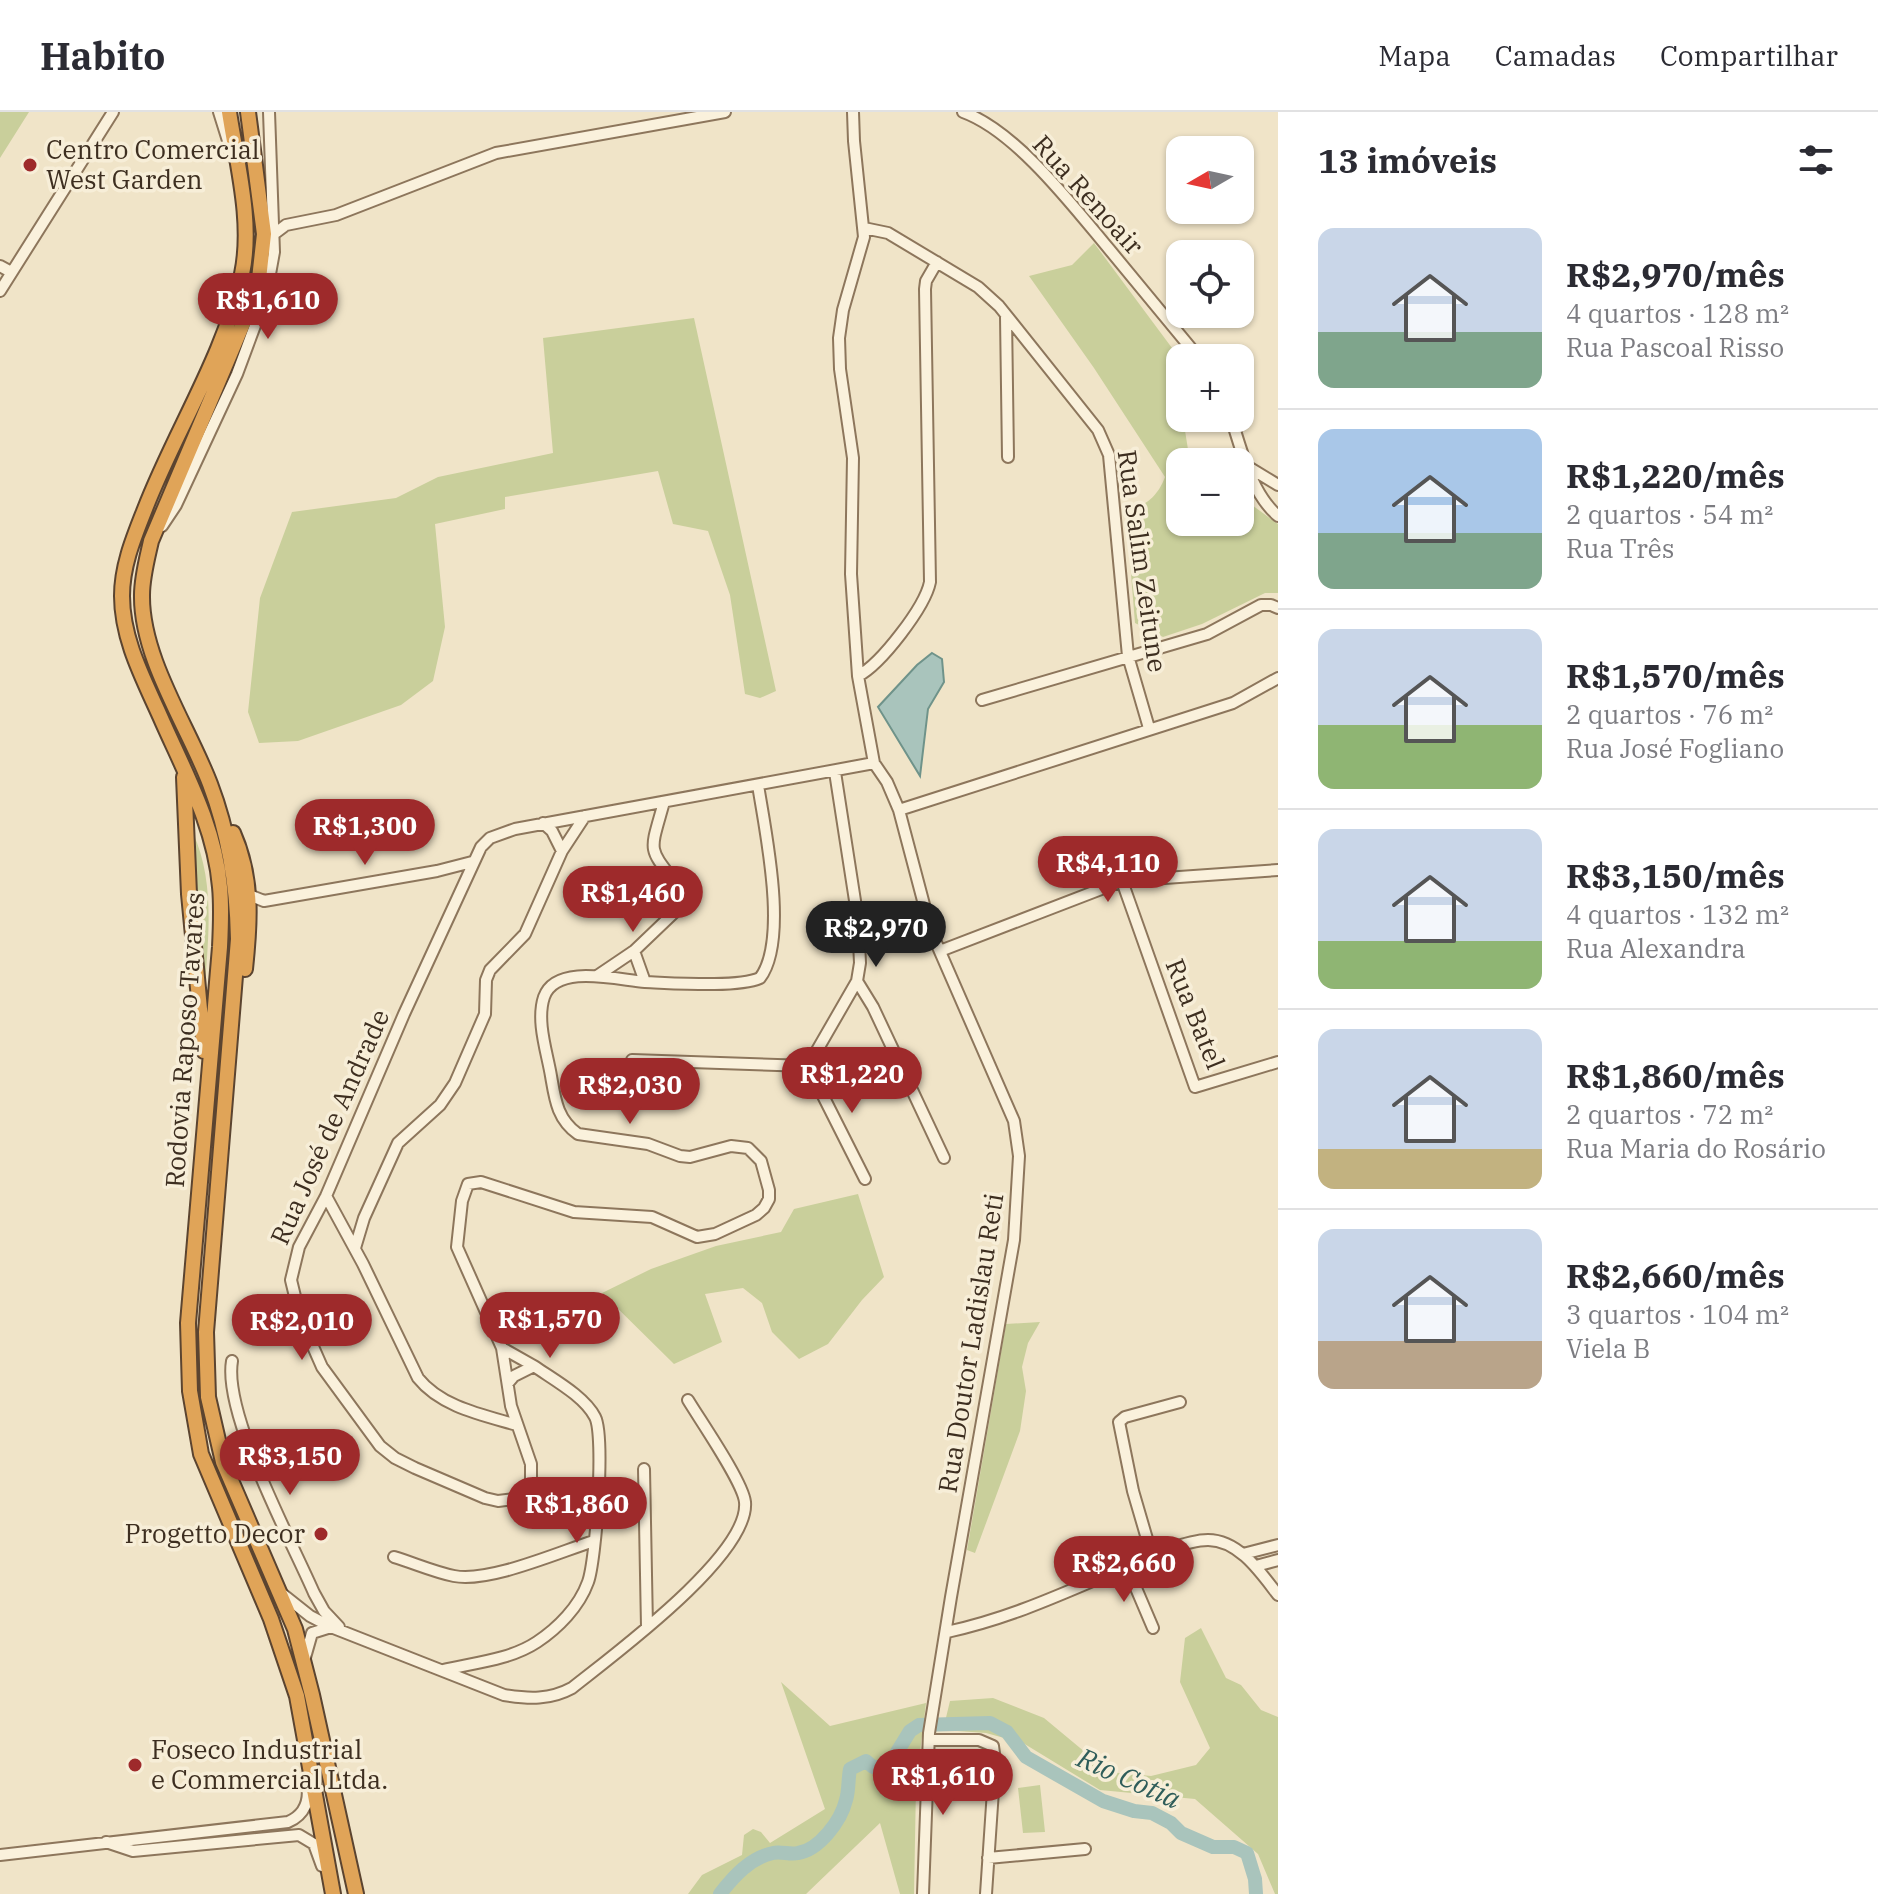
<!DOCTYPE html>
<html lang="pt">
<head>
<meta charset="utf-8">
<style>
	body { margin:0; font-family:"IBM Plex Serif",serif; background:#f2f2f3; color:#2b2b33; height:100vh; display:flex; flex-direction:column; font-size:30px; white-space:nowrap }
	* { box-sizing:border-box; margin:0 }
	p { font-size:26px; color:#7c7c81 }
	.icon { flex:none; width:44px; height:44px; fill:none; stroke:currentColor; stroke-width:2; stroke-linecap:round; stroke-linejoin:round }
	.map { position:relative; flex:1; overflow:hidden }
	.sheet { display:flex; flex-direction:column; background:#fff; width:600px }
	.sheet>* { flex:none }
	.needle { width:52px; rotate:261deg }
	.controls { position:absolute; left:1166px; top:24px; display:grid; gap:16px }
	.controls a { display:grid; place-items:center; width:88px; height:88px; border-radius:16px; background:#fff; box-shadow:0 2px 6px #0004; font-size:40px }
	.price { position:absolute; translate:-50% -68px; padding:0 18px; border-radius:28px; background:#9e2a2b; color:#fff; font-size:26px; line-height:52px; filter:drop-shadow(0 2px 4px #0008) }
	.price::after { content:''; position:absolute; left:50%; top:48px; width:24px; height:18px; margin-left:-12px; background:inherit; clip-path:polygon(0 0,100% 0,50% 100%) }
	.price.on { background:#222; color:#fff }
	ul { padding:0; list-style:none }
	li { display:flex; align-items:center; gap:24px; height:200px; padding:0 40px }
	li+li { border-top:2px solid #e1e1e2 }
	li span { display:grid; place-items:center; flex:none; width:224px; height:160px; border-radius:16px; color:#555 }
	li>.icon { margin-inline-start:auto }
	span .icon { width:96px; height:96px; fill:#fffc; stroke-width:1 }
	li b { font-size:34px }
	h2 { display:flex; justify-content:space-between; align-items:center; height:96px; padding:0 40px; font-size:34px }
	header { display:flex; align-items:center; gap:48px; box-sizing:border-box; height:112px; padding:0 40px; background:#fff; border-bottom:2px solid #e1e1e2 }
	header strong { font-size:38px }
	nav { display:flex; gap:44px; margin-inline-start:auto; font-size:28px }
	main { display:flex; flex:1; min-height:0 }
	.map>svg:first-child { display:block }
	.green { fill:#c9cf9b }
	.water { fill:#a9c4bc; stroke:#6f938a; stroke-width:2 }
	.lines { fill:none; stroke-linecap:round; stroke-linejoin:round }
	.river { stroke:#a9c4bc; stroke-width:14 }
	.minor-casing { stroke:#8d765c; stroke-width:14 }
	.highway-casing { stroke:#5b4430; stroke-width:18 }
	.minor { stroke:#faf1dc; stroke-width:10 }
	.highway { stroke:#e0a458; stroke-width:14 }
	.poi-dot { fill:#9e2a2b; stroke:#f7eed8; stroke-width:3 }
	.labels { text-anchor:middle; stroke-width:7; stroke-linejoin:round; paint-order:stroke }
	.poi-label { font-size:26px; fill:#3d2e20; stroke:#f7eed8; text-anchor:start }
	.street-label { font-size:26px; fill:#3d2e20; stroke:#f7eed8 }
	.water-label { font-size:28px; font-style:italic; fill:#2f5d5a; stroke:#f7eed8 }
</style>
</head>
<body>
<header>
<strong>Habito</strong>
<nav><a>Mapa</a><a>Camadas</a><a>Compartilhar</a></nav>
</header>
<main>
<div class="map">
<svg width="1278" height="1782" viewBox="0 0 1278 1782">
	<rect width="100%" height="100%" fill="#f0e4c8"/>
	<path class="green" d="M0 0H29L0 46Z
		M1094 131 1172 236 1180 287V306H1183L1190 350H1180V410H1240V389L1245 388 1278 412V481H1265L1202 512 1163 525 1135 511 1126 401C1146 392 1157 386 1165 365L1094 256 1029 164 1072 153Z
		M694 206 776 579 760 586 745 582 730 483 708 419 673 412 658 359 505 385V397L435 412 445 515 433 569 401 593 298 629 259 631 248 600 260 486 292 400 396 386 438 365 553 341 543 226Z
		M193 721C217 774 207 833 204 889Z
		M858 1082 884 1165 862 1188 828 1232 799 1247 772 1220 762 1191 743 1176 705 1182 722 1230 674 1252 602 1181 651 1157 716 1134 781 1120 794 1097Z
		M1040 1210 1028 1231 1022 1255 1026 1279 1020 1319 975 1441 967 1438 1006 1212Z
		M1201 1516 1226 1566 1241 1573 1261 1598 1278 1605V1782H1275L1258 1742 1195 1687 1100 1678 1023 1631 986 1621 943 1618 950 1589 993 1586 1044 1606 1109 1660 1151 1664 1196 1653 1210 1636 1180 1570 1185 1526Z
		M781 1570 830 1614 926 1591 916 1674 914 1782H900L880 1711 806 1782H688L702 1763 742 1743 744 1723 753 1717 761 1720 770 1731 825 1697Z
		M1040 1673 1045 1720 1023 1721 1018 1676Z"/>
	<path class="water" d="M932 541 942 547 944 570 928 597 920 664 878 595 917 553Z"/>
	<g class="lines">
		<path class="river" d="M720 1782C734 1764 750 1746 773 1741 781 1739 790 1743 798 1741 819 1738 841 1709 846 1688 849 1679 848 1667 850 1657L866 1649 873 1655H883L891 1650 910 1619 919 1613 990 1611 1007 1620 1026 1645 1103 1689 1134 1699 1152 1701 1171 1711 1181 1721 1213 1735H1234L1247 1741 1255 1767 1256 1782"/>
		<defs>
			<path id="minor" d="M219 0 229 32
				M853 0 854 29 864 125 843 198 839 226 840 257 853 346 851 462 858 564 874 651 887 670 899 698 931 819 1014 1009 1019 1044 1014 1128 951 1485 929 1621 923 1782
				M963 0C1016 19 1073 94 1109 137 1139 173 1169 210 1199 246
				M864 116 888 121 978 175 999 194 1098 318 1109 343 1128 544 1149 616
				M274 122 286 113 336 103 496 41 725 0
				M0 154 11 160
				M0 179 113 0
				M1006 205 1008 345
				M1231 306C1242 339 1251 381 1278 404
				M1250 356 1278 373
				M162 414 176 393 237 262 266 184 274 140 269 0
				M858 564C881 552 925 495 930 470L925 177 926 169 937 150
				M982 588 1207 522 1261 493H1271L1278 496
				M835 660 858 808 860 851 857 869 873 895 944 1046
				M758 673C765 718 789 828 760 866 737 876 673 871 645 870 618 868 556 851 544 885 536 909 547 940 551 964 555 987 557 1007 578 1022L648 1032 680 1044 690 1045 731 1034 748 1036 761 1049 769 1078V1087L764 1096 756 1103 715 1122 697 1125 652 1105 574 1100 481 1070 468 1072 462 1089 457 1135 502 1236 511 1294 531 1352V1370L528 1380 521 1386 498 1389 485 1386 415 1356 395 1346 380 1334 322 1255 300 1205 291 1168 299 1135 326 1084 404 902 481 735 490 726 515 717 874 651
				M899 698 1233 591 1278 566
				M543 711 552 719 562 739 585 704
				M1122 769 1195 975 1278 950
				M249 783 264 789 437 759 472 750
				M634 839 680 795V777C647 733 649 744 664 690
				M940 839 1122 769 1278 758
				M597 864 634 839 645 870
				M632 948 808 954
				M808 954 865 1067
				M808 954 857 869
				M326 1084 363 1152 418 1266C441 1295 483 1303 517 1313
				M355 1136 364 1106 398 1031 440 993 455 971 485 902 486 868 490 858 525 822 562 739
				M502 1236 534 1254 514 1264 508 1271
				M232 1249C223 1302 291 1428 314 1481L324 1499 339 1515
				M644 1357 647 1515
				M1243 1442 1278 1433
				M1152 1444 1133 1379 1119 1310 1125 1305 1180 1290
				M394 1445C414 1451 434 1460 454 1464 489 1471 559 1440 594 1429
				M1256 1454 1278 1448
				M1127 1455 1153 1516
				M281 1481 310 1504 331 1515 504 1583C529 1587 550 1588 572 1576 612 1544 750 1443 745 1390 743 1370 700 1308 688 1288
				M947 1520C1006 1507 1053 1486 1109 1462 1133 1452 1182 1428 1208 1428 1239 1428 1261 1461 1278 1483
				M304 1549 312 1521 331 1515
				M443 1558C473 1551 510 1548 537 1530 558 1516 579 1495 588 1470 596 1448 605 1324 595 1305 584 1284 554 1268 534 1254
				M929 1628H979L993 1634 995 1649 986 1782
				M106 1730 133 1739 299 1723 314 1732 322 1754
				M0 1743 288 1710C305 1703 310 1688 307 1671
				M988 1746 1085 1737"/>
			<path id="highway" d="M229 0C237 52 253 110 242 162 225 243 175 319 145 397 134 425 122 453 122 484 122 527 143 566 160 604 184 659 215 714 220 775 222 795 221 815 220 835L188 1211 190 1279 201 1342 271 1507 297 1584 333 1782
				M248 0 264 122 258 176 151 429C147 447 142 465 142 483 141 546 188 614 210 672 229 722 237 773 238 827L206 1220 208 1285 223 1350 295 1517 312 1583 356 1782
				M184 665 189 782 204 939
				M233 721C253 766 250 810 245 857"/>
		</defs>
		<use href="#minor" class="minor-casing"/>
		<use href="#highway" class="highway-casing"/>
		<use href="#minor" class="minor"/>
		<use href="#highway" class="highway"/>
	</g>
	<g class="poi-dot">
		<circle cx="30" cy="53" r="8"/>
		<circle cx="321" cy="1422" r="8"/>
		<circle cx="135" cy="1653" r="8"/>
	</g>
	<g class="labels">
		<g class="poi-label">
			<text x="46" y="47">Centro Comercial<tspan x="46" dy="30">West Garden</tspan></text>
			<text x="305" y="1431" text-anchor="end">Progetto Decor</text>
			<text x="151" y="1647">Foseco Industrial<tspan x="151" dy="30">e Commercial Ltda.</tspan></text>
		</g>
		<g class="street-label">
			<text transform="translate(1088 83) rotate(48)" y="9">Rua Renoair</text>
			<text transform="translate(1142 449) rotate(82)" y="9">Rua Salim Zeitune</text>
			<text transform="translate(1195 902) rotate(68)" y="9">Rua Batel</text>
			<text transform="translate(185 928) rotate(-86)" y="9">Rodovia Raposo Tavares</text>
			<text transform="translate(330 1015) rotate(-66)" y="9">Rua José de Andrade</text>
			<text transform="translate(971 1231) rotate(-81)" y="9">Rua Doutor Ladislau Reti</text>
		</g>
		<g class="water-label">
			<text transform="translate(1129 1666) rotate(24)" y="10">Rio Cotia</text>
		</g>
	</g>
</svg>
<div class="controls">
<a><svg class="needle" viewBox="-14 -14 28 28"><path d="M0-13l5 13h-10z" fill="#e53935"/><path d="M0 13l5-13h-10z" fill="#7c7c81"/></svg></a>
<a><svg class="icon" aria-label="locate" viewBox="0 0 24 24"><circle cx="12" cy="12" r="6"/><path d="M12 2v4M12 18v4M2 12h4M18 12h4"/></svg></a>
<a>+</a>
<a>−</a>
</div>
<b class="price" style="left:268px;top:229px">R$1,610</b>
<b class="price" style="left:365px;top:755px">R$1,300</b>
<b class="price" style="left:1108px;top:792px">R$4,110</b>
<b class="price" style="left:633px;top:822px">R$1,460</b>
<b class="price on" style="left:876px;top:857px">R$2,970</b>
<b class="price" style="left:852px;top:1003px">R$1,220</b>
<b class="price" style="left:630px;top:1014px">R$2,030</b>
<b class="price" style="left:550px;top:1248px">R$1,570</b>
<b class="price" style="left:302px;top:1250px">R$2,010</b>
<b class="price" style="left:290px;top:1385px">R$3,150</b>
<b class="price" style="left:577px;top:1433px">R$1,860</b>
<b class="price" style="left:1124px;top:1492px">R$2,660</b>
<b class="price" style="left:943px;top:1705px">R$1,610</b>
</div>
<section class="sheet">
<h2>13 imóveis<svg class="icon" aria-label="filters" viewBox="0 0 24 24"><path d="M4 7h16M4 17h16"/><circle cx="9" cy="7" r="2"/><circle cx="15" cy="17" r="2"/></svg></h2>
<ul>
<li><span style="background:linear-gradient(#c9d6e8 65%,#7fa58c 0)"><svg class="icon" aria-label="home" viewBox="0 0 24 24"><path d="M3 11l9-7 9 7M6 9v11h12V9"/></svg></span><div><b>R$2,970/mês</b><p>4 quartos · 128 m²</p><p>Rua Pascoal Risso</p></div></li>
<li><span style="background:linear-gradient(#a9c7e8 65%,#7fa58c 0)"><svg class="icon" aria-label="home" viewBox="0 0 24 24"><path d="M3 11l9-7 9 7M6 9v11h12V9"/></svg></span><div><b>R$1,220/mês</b><p>2 quartos · 54 m²</p><p>Rua Três</p></div></li>
<li><span style="background:linear-gradient(#c9d6e8 60%,#8fb573 0)"><svg class="icon" aria-label="home" viewBox="0 0 24 24"><path d="M3 11l9-7 9 7M6 9v11h12V9"/></svg></span><div><b>R$1,570/mês</b><p>2 quartos · 76 m²</p><p>Rua José Fogliano</p></div></li>
<li><span style="background:linear-gradient(#c9d6e8 70%,#8fb573 0)"><svg class="icon" aria-label="home" viewBox="0 0 24 24"><path d="M3 11l9-7 9 7M6 9v11h12V9"/></svg></span><div><b>R$3,150/mês</b><p>4 quartos · 132 m²</p><p>Rua Alexandra</p></div></li>
<li><span style="background:linear-gradient(#c9d6e8 75%,#c2b280 0)"><svg class="icon" aria-label="home" viewBox="0 0 24 24"><path d="M3 11l9-7 9 7M6 9v11h12V9"/></svg></span><div><b>R$1,860/mês</b><p>2 quartos · 72 m²</p><p>Rua Maria do Rosário</p></div></li>
<li><span style="background:linear-gradient(#c9d6e8 70%,#b9a48a 0)"><svg class="icon" aria-label="home" viewBox="0 0 24 24"><path d="M3 11l9-7 9 7M6 9v11h12V9"/></svg></span><div><b>R$2,660/mês</b><p>3 quartos · 104 m²</p><p>Viela B</p></div></li>
</ul>
</section>
</main>
</body>
</html>
